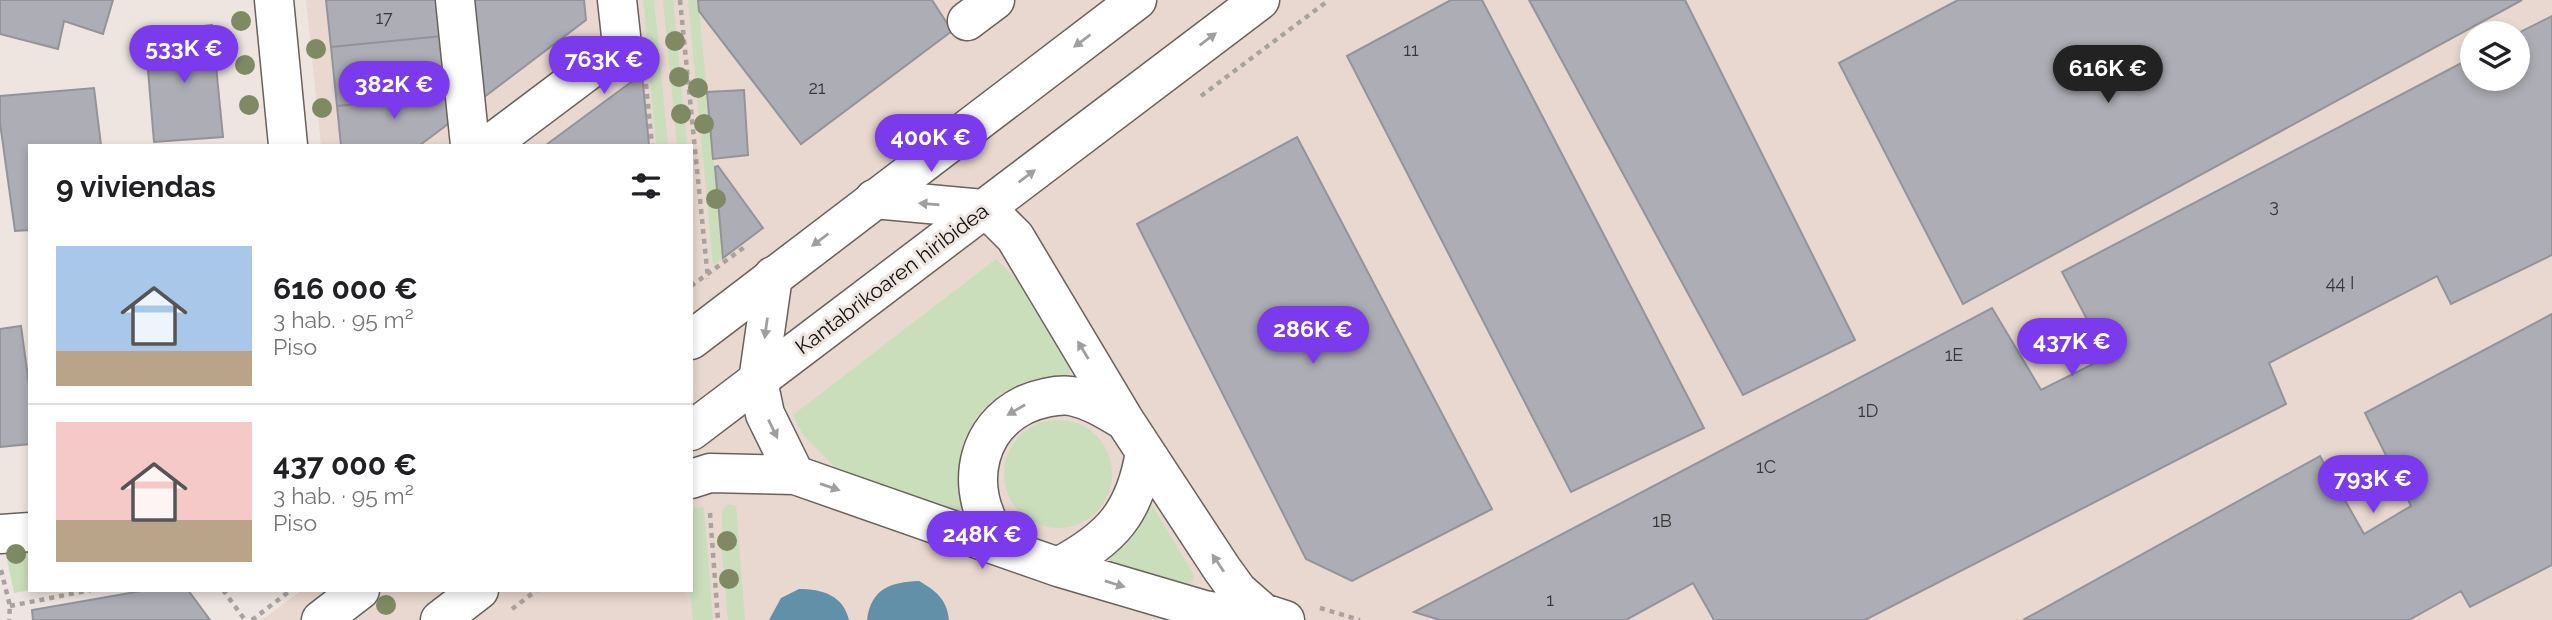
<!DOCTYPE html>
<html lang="es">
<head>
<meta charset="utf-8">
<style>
	body { margin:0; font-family:Raleway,sans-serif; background:#f2f2f2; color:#202124; height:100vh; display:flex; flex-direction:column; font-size:26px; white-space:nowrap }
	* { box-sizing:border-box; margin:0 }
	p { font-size:23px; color:#757577 }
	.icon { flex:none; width:38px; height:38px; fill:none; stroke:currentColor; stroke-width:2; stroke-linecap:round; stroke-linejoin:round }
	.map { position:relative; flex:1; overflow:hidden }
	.drawer { position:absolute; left:28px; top:144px; width:665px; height:448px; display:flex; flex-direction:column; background:#fff; border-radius:0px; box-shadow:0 4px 10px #0003 }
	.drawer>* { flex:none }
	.tools { position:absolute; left:2460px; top:21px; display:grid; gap:14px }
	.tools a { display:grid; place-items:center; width:70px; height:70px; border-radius:50%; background:#fff; box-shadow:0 4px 10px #0003; font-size:35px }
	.price { position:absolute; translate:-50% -60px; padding:0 16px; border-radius:24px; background:#7c3aed; color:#fff; font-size:23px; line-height:46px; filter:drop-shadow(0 2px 4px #0008) }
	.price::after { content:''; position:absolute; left:50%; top:42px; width:21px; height:16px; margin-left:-10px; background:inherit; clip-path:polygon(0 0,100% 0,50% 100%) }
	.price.active { background:#222; color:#fff }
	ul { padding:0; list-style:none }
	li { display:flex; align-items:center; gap:21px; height:175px; padding:0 28px }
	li+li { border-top:2px solid #e0e0e0 }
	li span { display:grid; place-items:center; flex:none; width:196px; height:140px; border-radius:0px; color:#555 }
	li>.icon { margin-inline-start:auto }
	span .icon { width:84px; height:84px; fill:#fffc; stroke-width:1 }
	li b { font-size:30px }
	h2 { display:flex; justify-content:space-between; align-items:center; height:84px; padding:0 28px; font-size:30px }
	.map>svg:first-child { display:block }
	.built { fill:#e8d8cf; fill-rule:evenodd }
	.green { fill:#cadebc }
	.water { fill:#6290a9 }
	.building { fill:#adadb5; stroke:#93939b; stroke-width:2 }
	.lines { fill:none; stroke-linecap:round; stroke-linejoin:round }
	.minor-casing { stroke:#68615c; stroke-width:41 }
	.major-casing { stroke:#68615c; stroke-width:41 }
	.path { stroke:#a9a29e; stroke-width:4.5; stroke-dasharray:5 5; stroke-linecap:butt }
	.minor { stroke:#fff; stroke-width:38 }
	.major { stroke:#fff; stroke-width:38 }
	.tree { fill:#7f8a65 }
	.oneway { fill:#a09f9e }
	.labels { text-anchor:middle; stroke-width:6; stroke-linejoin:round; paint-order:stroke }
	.number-label { font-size:18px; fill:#393637 }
	.street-label { font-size:21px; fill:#120f0d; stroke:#eee5e0 }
</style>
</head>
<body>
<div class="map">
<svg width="2552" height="620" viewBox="0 0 2552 620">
	<rect width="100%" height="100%" fill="#eee5e0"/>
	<path class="built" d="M306 0H2552V620H262L302 590H691V145H321ZM2473 33H2518V79H2473Z"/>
	<path class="green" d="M643 0H654L659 49 649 56Z
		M663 0H673L687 145H677Z
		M688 0H698L723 258 713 265Z
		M660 61 668 145H656L649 68Z
		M996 259 1021 284 1070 365 1071 370 1068 377C1018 370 963 412 959 463 958 478 961 492 963 507L960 511 954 512 837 469 803 435 793 415Z
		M1004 474a54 54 0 1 1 108 0a54 54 0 1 1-108 0Z
		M728 504 736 506 745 620H728L722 554V510Z
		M1152 505 1194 575 1193 581 1188 585 1110 562 1108 558C1131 545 1140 528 1152 505Z
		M704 507 713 620H693L690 590 691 509Z
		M30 543V590L14 593 4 545Z"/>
	<path class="water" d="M919 581C936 591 947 599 949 620H867C871 589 890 582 919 581Z
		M799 589C822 589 843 595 849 620H769L781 598Z"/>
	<path class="building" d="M0 0H113L103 34 64 21 58 49 0 34Z
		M326 0H439L442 36 331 47Z
		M472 0H584L586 20 483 98Z
		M698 0H932L952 31 801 144 699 11Z
		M1451 0H1482L1704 428 1571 492 1347 56Z
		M1529 0H1685L1855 340 1743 395Z
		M1958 0H2522L1963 304 1839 63Z
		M2552 16V255L2451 304 2437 276 2269 363 2286 404 1865 620H1714L1693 583 1626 620H1440L1414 612 1992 308 2041 390 2107 357 2062 272 2473 57V79H2518V33Z
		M212 25 223 137 154 142 145 34Z
		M442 36 449 95 337 106 331 47Z
		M642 74 649 145H546Z
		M94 88 101 145H30V230L15 231 0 123V96Z
		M744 90 748 155 713 159 707 92Z
		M449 95 452 121 420 145H341L337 106Z
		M1297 137 1492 509 1352 581 1306 559 1137 224Z
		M718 166 763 228 723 258 715 167Z
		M2552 314V565L2470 607 2461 591 2409 620H2023L2320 456 2364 534 2411 506 2365 413Z
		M21 326 30 392V444L0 447V329Z
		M147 590H188L210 620H33L32 610Z"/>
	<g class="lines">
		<defs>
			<path id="minor" d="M274 0 288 145
				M455 0 470 145
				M967 21 995 0
				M489 145 622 45 617 0
				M874 199 983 209 998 220 1015 237 1125 421 1222 569 1238 591 1263 613
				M773 276 758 381 765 414 795 475
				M691 479 710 473 795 475 1058 567 1204 610 1232 615 1263 613 1285 620
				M0 534 30 532
				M1009 549C1003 541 994 533 989 524 967 480 978 428 1024 405 1037 399 1057 394 1071 396 1091 400 1108 411 1125 421
				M1058 567C1111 539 1135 513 1145 452"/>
			<path id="major" d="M691 340 1137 0
				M691 431 1260 0
				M321 620 360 590
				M440 620 479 590"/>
		</defs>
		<use href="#minor" class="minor-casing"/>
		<use href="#major" class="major-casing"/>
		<path class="path" d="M680 0 708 279
			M645 74 652 145
			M1201 96 1329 0
			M691 286 746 246
			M710 513 718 620
			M1 570 10 606 9 620
			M223 590 245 620
			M10 606 91 590
			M1320 608 1360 620
			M512 609 537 590
			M252 620 291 590"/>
		<use href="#minor" class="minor"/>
		<use href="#major" class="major"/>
	</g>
	<g class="tree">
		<circle cx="241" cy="21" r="10"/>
		<circle cx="675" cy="41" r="10"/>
		<circle cx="316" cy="49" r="10"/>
		<circle cx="245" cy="65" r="10"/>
		<circle cx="679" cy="77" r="10"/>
		<circle cx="698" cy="88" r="10"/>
		<circle cx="249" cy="105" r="10"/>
		<circle cx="322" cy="108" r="10"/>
		<circle cx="681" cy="114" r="10"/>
		<circle cx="704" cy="124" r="10"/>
		<circle cx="716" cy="199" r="10"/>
		<circle cx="727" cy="541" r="10"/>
		<circle cx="16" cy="554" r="10"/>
		<circle cx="729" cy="579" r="10"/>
		<circle cx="386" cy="605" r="10"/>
	</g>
	<defs><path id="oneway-solid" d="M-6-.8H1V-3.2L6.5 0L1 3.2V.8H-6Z" transform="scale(1.75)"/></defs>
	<g class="oneway">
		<use href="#oneway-solid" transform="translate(1208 39) rotate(-37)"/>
		<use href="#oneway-solid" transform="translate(1082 41) rotate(143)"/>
		<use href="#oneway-solid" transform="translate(1027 176) rotate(-37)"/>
		<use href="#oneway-solid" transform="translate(929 204) rotate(-175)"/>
		<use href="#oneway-solid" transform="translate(820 240) rotate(143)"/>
		<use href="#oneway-solid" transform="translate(766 328) rotate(98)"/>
		<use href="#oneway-solid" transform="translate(1083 350) rotate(-121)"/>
		<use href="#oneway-solid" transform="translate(1016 410) rotate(150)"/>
		<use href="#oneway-solid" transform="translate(773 429) rotate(64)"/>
		<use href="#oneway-solid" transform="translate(830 487) rotate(19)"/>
		<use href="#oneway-solid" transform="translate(1218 563) rotate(-124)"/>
		<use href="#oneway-solid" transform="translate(1115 584) rotate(17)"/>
	</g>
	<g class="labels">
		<g class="number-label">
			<text x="384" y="24">17</text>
			<text x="1411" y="56">11</text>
			<text x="817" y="94">21</text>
			<text x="2274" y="212">3</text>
			<text x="2340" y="289">44 I</text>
			<text x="1954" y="361">1E</text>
			<text x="1868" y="417">1D</text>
			<text x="1766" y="473">1C</text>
			<text x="1662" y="527">1B</text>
			<text x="1550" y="606">1</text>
		</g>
		<g class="street-label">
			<text transform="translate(892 279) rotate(-37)" y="7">Kantabrikoaren hiribidea</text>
		</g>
	</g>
</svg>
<div class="tools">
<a><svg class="icon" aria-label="layers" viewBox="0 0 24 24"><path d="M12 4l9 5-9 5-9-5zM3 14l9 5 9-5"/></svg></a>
</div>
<b class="price" style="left:184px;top:85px">533K €</b>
<b class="price" style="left:604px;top:96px">763K €</b>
<b class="price active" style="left:2108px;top:105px">616K €</b>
<b class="price" style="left:394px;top:121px">382K €</b>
<b class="price" style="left:931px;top:174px">400K €</b>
<b class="price" style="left:1313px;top:366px">286K €</b>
<b class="price" style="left:2072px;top:378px">437K €</b>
<b class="price" style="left:2373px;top:515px">793K €</b>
<b class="price" style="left:982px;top:571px">248K €</b>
<section class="drawer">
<h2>9 viviendas<svg class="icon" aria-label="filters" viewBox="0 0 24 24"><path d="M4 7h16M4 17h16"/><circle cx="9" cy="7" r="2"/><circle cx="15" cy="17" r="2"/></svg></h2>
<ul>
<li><span style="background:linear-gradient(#a9c7e8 75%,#b9a48a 0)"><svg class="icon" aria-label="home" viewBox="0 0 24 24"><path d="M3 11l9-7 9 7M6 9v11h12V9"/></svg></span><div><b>616 000 €</b><p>3 hab. · 95 m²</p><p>Piso</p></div></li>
<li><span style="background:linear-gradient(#f6c9c9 70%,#b9a48a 0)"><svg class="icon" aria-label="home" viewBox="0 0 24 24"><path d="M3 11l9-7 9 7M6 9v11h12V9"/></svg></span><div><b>437 000 €</b><p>3 hab. · 95 m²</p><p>Piso</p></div></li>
</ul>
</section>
</div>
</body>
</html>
